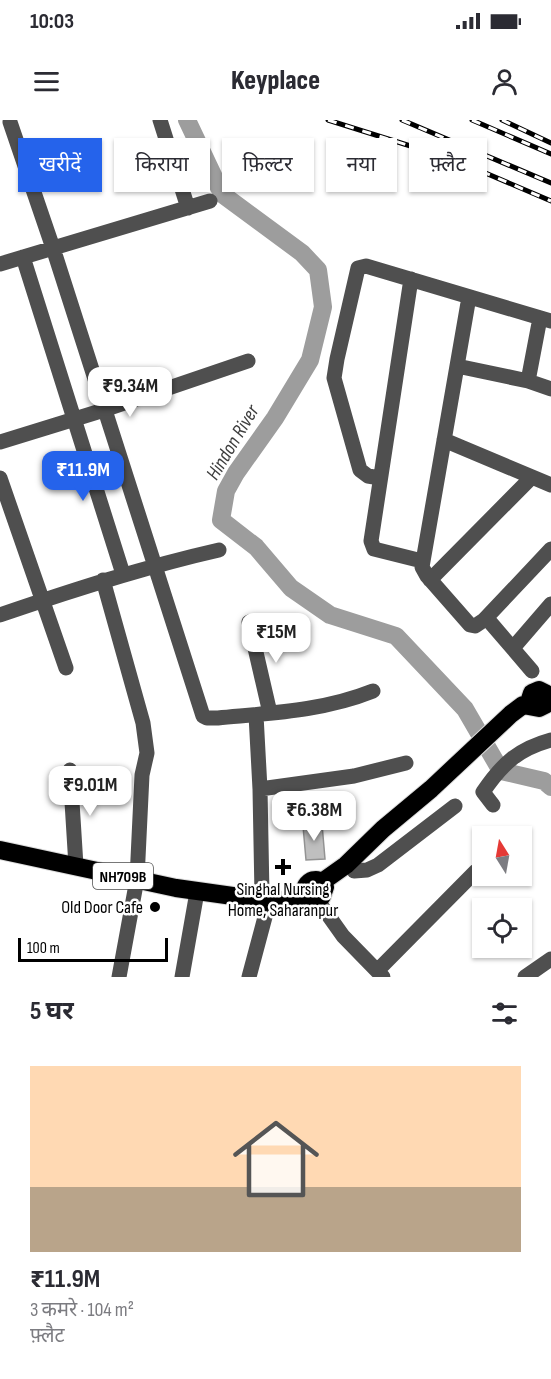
<!DOCTYPE html>
<html lang="hi">
<head>
<meta charset="utf-8">
<style>
	body { margin:0; font-family:"Sofia Sans Condensed","Noto Sans Devanagari",sans-serif; background:#f7f7f7; color:#2b2b33; height:100vh; display:flex; flex-direction:column; font-size:22px; white-space:nowrap }
	* { box-sizing:border-box; margin:0 }
	p { font-size:20px; color:#7c7c81 }
	.icon { flex:none; width:33px; height:33px; fill:none; stroke:currentColor; stroke-width:2; stroke-linecap:round; stroke-linejoin:round }
	.map { position:relative; height:857px; overflow:hidden }
	.drawer { display:flex; flex-direction:column; background:#fff; flex:1 }
	.drawer>* { flex:none }
	.guide { position:absolute; left:18px; top:18px; width:516px; height:54px; display:flex; gap:12px }
	.needle { width:39px; rotate:349deg }
	.fabs { position:absolute; left:472px; top:706px; display:grid; gap:12px }
	.fabs a { display:grid; place-items:center; width:60px; height:60px; border-radius:0px; background:#fff; box-shadow:0 2px 4px #0004; font-size:30px }
	.scale { position:absolute; left:18px; bottom:15px; width:150px; box-sizing:border-box; padding-left:6px; border:3px solid #000; border-top:0; font-size:16px; line-height:21px; white-space:nowrap; color:#000; -webkit-text-stroke:4px #fff; paint-order:stroke }
	.price { position:absolute; translate:-50% -51px; padding:0 14px; border-radius:12px; background:#fff; color:#222; font-size:20px; line-height:39px; filter:drop-shadow(0 2px 3px #0008) }
	.price::after { content:''; position:absolute; left:50%; top:36px; width:18px; height:14px; margin-left:-9px; background:inherit; clip-path:polygon(0 0,100% 0,50% 100%) }
	.price.current { background:#2563eb; color:#fff }
	ul { padding:0; list-style:none }
	li { display:grid; align-content:center; gap:12px; height:318px; padding:0 30px }
	li+li { border-top:2px solid #e1e1e2 }
	li span { display:grid; place-items:center; height:186px; border-radius:0px; color:#555 }
	li>.icon { margin-inline-start:auto }
	span .icon { width:108px; height:108px; fill:#fffc; stroke-width:1 }
	li b { font-size:26px }
	h2 { display:flex; justify-content:space-between; align-items:center; height:72px; padding:0 30px; font-size:26px }
	.tag { padding:0 21px; border-radius:0px; background:#fff; box-shadow:0 2px 4px #0004; font-size:21px; line-height:54px }
	.tag.current { background:#2563eb; color:#fff }
	.status { display:flex; justify-content:space-between; align-items:center; height:42px; padding:0 30px; background:#fff; direction:ltr }
	.status svg { height:16px; fill:currentColor }
	header { display:flex; justify-content:space-between; align-items:center; height:78px; padding:0 30px; background:#fff; font-size:27px; font-weight:800 }
	.map>svg:first-child { display:block }
	.lines { fill:none; stroke-linecap:round; stroke-linejoin:round }
	.river { stroke:#9d9d9d; stroke-width:18 }
	.building { fill:#bfbfbf; stroke:#939393; stroke-width:1.5 }
	.highway-casing { stroke:#dbdbdb; stroke-width:20 }
	.minor { stroke:#4f4f4f; stroke-width:15 }
	.highway { stroke:#000; stroke-width:18 }
	.rail-casing { stroke:#000; stroke-width:5 }
	.rail { stroke:#fff; stroke-width:3; stroke-dasharray:9; stroke-linecap:butt }
	.poi-dot { fill:#000; stroke:#fff; stroke-width:2 }
	.labels { text-anchor:middle; stroke-width:5; stroke-linejoin:round; paint-order:stroke }
	.shield { fill:#fff; stroke:#4c4c4c; stroke-width:1.5 }
	.shield-label { font-size:16px; font-weight:bold; fill:#000 }
	.poi-label { font-size:18px; fill:#000; stroke:#fff }
	.water-label { font-size:20px; font-style:italic; fill:#3e3e3e; stroke:#fff }
</style>
</head>
<body>
<div class="status"><b>10:03</b><svg viewBox="0 0 49 12"><path d="M0 12V9h3v3zM5 12V6h3v6zM10 12V3h3v9zM15 12V0h3v12zM26 1h20v11H26zM47 4h2v5h-2z"/></svg></div>
<header><svg class="icon" aria-label="menu" viewBox="0 0 24 24"><path d="M4 6h16M4 12h16M4 18h16"/></svg>Keyplace<svg class="icon" aria-label="person" viewBox="0 0 24 24"><circle cx="12" cy="8" r="4"/><path d="M4 21q1-7 8-7t8 7"/></svg></header>
<div class="map">
<svg width="551" height="857" viewBox="0 0 551 857">
	<rect width="100%" height="100%" fill="#fff"/>
	<g class="lines">
		<path class="river" d="M187 0 222 74 302 133 318 150 323 187 310 240 275 298 236 353 226 371 221 400 256 427 291 468 330 495 396 516 465 589 501 651 544 661 551 667"/>
	</g>
	<path class="building" d="M322 704 325 739 306 740 303 706Z"/>
	<g class="lines">
		<defs>
			<path id="highway" d="M0 730 176 768 247 778 262 782 278 781 308 775
				M322 762 325 767 322 776 313 778 308 775 306 766C310 760 316 758 322 762L346 745 383 709 431 669 511 594 523 585 539 588 545 585 548 579 545 573 539 570 532 573 530 579 532 585"/>
		</defs>
		<use href="#highway" class="highway-casing"/>
		<path class="minor" d="M160 0 188 88
			M10 2 53 128 203 596 207 598H218C271 593 323 591 373 571
			M23 137 123 454
			M0 144 210 81
			M411 159 371 421 374 429 422 441
			M469 177 422 447 427 456 470 505 475 506 484 500 490 502 532 551
			M457 246 528 261 551 269
			M528 261 540 198
			M444 320 551 365
			M0 322 104 290 248 241
			M0 358 66 548
			M380 358 368 356 360 350 334 258 337 239 358 148 366 146 551 201
			M103 460 143 603 147 633 142 655 137 759 119 857
			M430 460 532 357
			M0 495C73 470 144 447 219 430
			M484 500 551 429
			M249 502 270 593
			M513 528 551 484
			M256 595 260 669 262 775
			M70 650 76 746
			M260 669 354 656 406 643
			M493 685 483 672C502 644 518 629 551 620
			M354 751 367 750 378 745 455 686
			M316 778 343 816 383 857
			M377 851 476 751
			M182 857 197 772
			M249 857 269 782
			M525 857 551 839"/>
		<use href="#highway" class="highway"/>
		<defs>
			<path id="rail" d="M328 0 455 40 551 81
				M402 0 551 63
				M472 0 551 34
				M502 0 551 23"/>
		</defs>
		<use href="#rail" class="rail-casing"/>
		<use href="#rail" class="rail"/>
	</g>
	<g class="poi-dot">
		<path d="M280 738h6v6h6v6h-6v6h-6v-6h-6v-6h6z"/>
		<circle cx="155" cy="787" r="6"/>
	</g>
	<g class="labels">
		<rect class="shield" x="93" y="743" width="60" height="26" rx="4.5"/>
		<g class="shield-label">
			<text x="123" y="762">NH709B</text>
		</g>
		<g class="poi-label">
			<text x="283" y="775">Singhal Nursing<tspan x="283" dy="21">Home, Saharanpur</tspan></text>
			<text x="143" y="793" text-anchor="end">Old Door Cafe</text>
		</g>
		<g class="water-label">
			<text transform="translate(232 322) rotate(-59)" y="7">Hindon River</text>
		</g>
	</g>
</svg>
<div class="fabs">
<a><svg class="needle" viewBox="-14 -14 28 28"><path d="M0-13l5 13h-10z" fill="#e53935"/><path d="M0 13l5-13h-10z" fill="#7c7c81"/></svg></a>
<a><svg class="icon" aria-label="locate" viewBox="0 0 24 24"><circle cx="12" cy="12" r="6"/><path d="M12 2v4M12 18v4M2 12h4M18 12h4"/></svg></a>
</div>
<div class="scale">100 m</div>
<b class="price" style="left:130px;top:298px">₹9.34M</b>
<b class="price current" style="left:83px;top:382px">₹11.9M</b>
<b class="price" style="left:276px;top:544px">₹15M</b>
<b class="price" style="left:90px;top:697px">₹9.01M</b>
<b class="price" style="left:314px;top:722px">₹6.38M</b>
<div class="guide">
<a class="tag current">खरीदें</a>
<a class="tag">किराया</a>
<a class="tag">फ़िल्टर</a>
<a class="tag">नया</a>
<a class="tag">फ़्लैट</a>
</div>
</div>
<section class="drawer">
<h2>5 घर<svg class="icon" aria-label="filters" viewBox="0 0 24 24"><path d="M4 7h16M4 17h16"/><circle cx="9" cy="7" r="2"/><circle cx="15" cy="17" r="2"/></svg></h2>
<ul>
<li><span style="background:linear-gradient(#ffd9b3 65%,#b9a48a 0)"><svg class="icon" aria-label="home" viewBox="0 0 24 24"><path d="M3 11l9-7 9 7M6 9v11h12V9"/></svg></span><div><b>₹11.9M</b><p>3 कमरे · 104 m²</p><p>फ़्लैट</p></div></li>
</ul>
</section>
</body>
</html>
